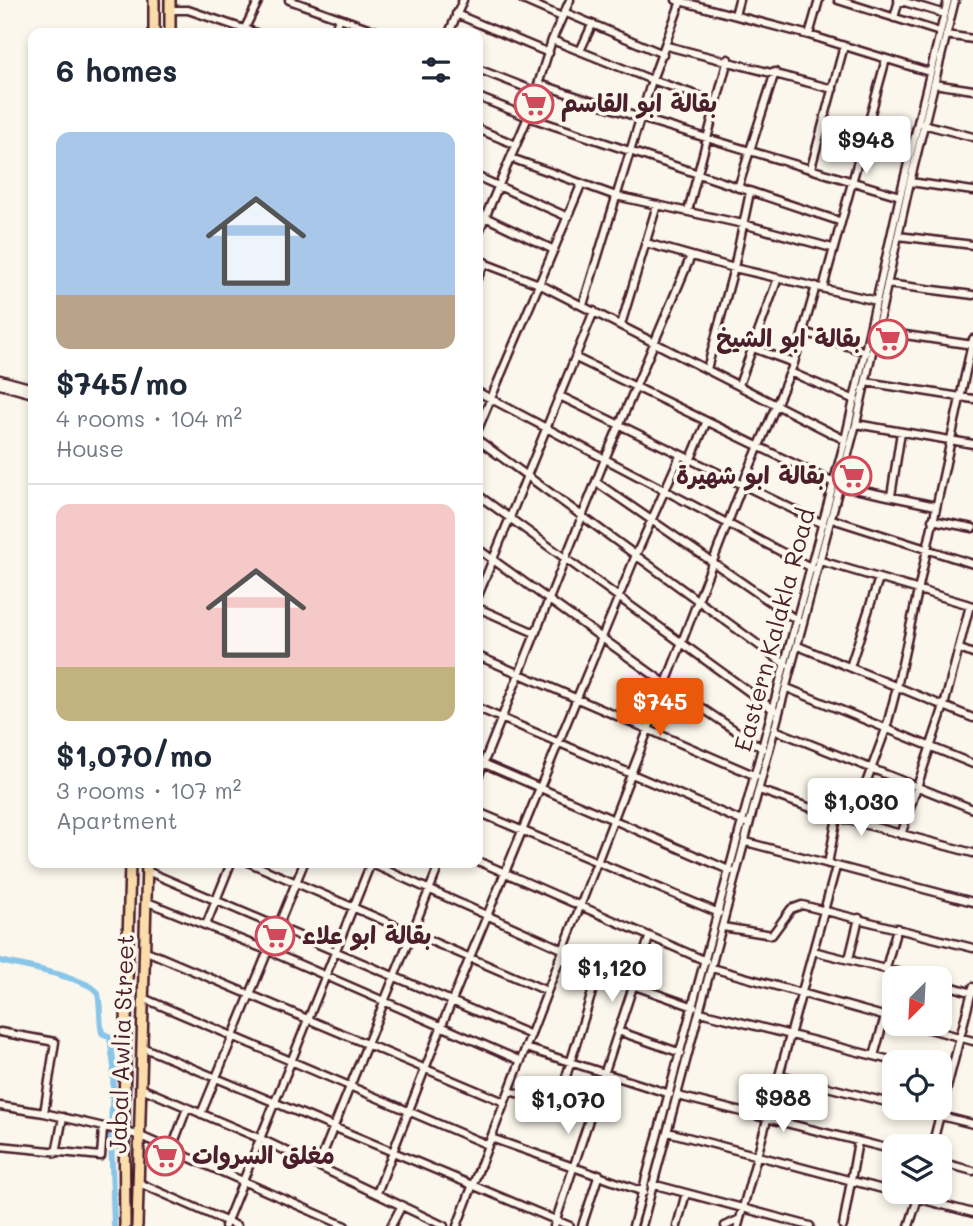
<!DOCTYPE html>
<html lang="en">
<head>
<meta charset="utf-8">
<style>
	body { margin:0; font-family:Mali,"Playpen Sans Arabic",sans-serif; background:#f6f6f7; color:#1f2937; height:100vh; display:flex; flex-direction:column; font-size:26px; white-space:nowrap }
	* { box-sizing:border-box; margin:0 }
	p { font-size:23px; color:#747a83 }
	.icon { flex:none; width:38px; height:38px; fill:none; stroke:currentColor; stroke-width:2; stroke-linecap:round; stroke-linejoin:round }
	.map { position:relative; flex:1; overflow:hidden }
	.side { position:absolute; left:28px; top:28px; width:455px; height:840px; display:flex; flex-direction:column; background:#fff; border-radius:14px; box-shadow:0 4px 10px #0003 }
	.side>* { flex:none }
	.needle { width:46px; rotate:204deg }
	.buttons { position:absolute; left:882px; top:966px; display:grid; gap:14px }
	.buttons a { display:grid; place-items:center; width:70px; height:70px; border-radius:14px; background:#fff; box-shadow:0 4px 10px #0003; font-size:35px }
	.price { position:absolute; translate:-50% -60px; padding:0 16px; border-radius:7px; background:#fff; color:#222; font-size:23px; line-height:46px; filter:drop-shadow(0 2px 4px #0008) }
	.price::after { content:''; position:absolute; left:50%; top:42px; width:21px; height:16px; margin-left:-10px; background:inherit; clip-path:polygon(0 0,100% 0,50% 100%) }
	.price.active { background:#ea580c; color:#fff }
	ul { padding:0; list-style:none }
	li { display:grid; align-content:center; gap:14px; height:371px; padding:0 28px }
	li+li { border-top:2px solid #e0e1e3 }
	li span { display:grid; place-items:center; height:217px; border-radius:14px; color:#555 }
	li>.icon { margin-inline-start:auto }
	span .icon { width:126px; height:126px; fill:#fffc; stroke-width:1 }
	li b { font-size:30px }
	h2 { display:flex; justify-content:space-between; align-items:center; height:84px; padding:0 28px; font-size:30px }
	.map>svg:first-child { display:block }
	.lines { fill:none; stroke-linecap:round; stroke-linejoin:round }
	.canal { stroke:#89c5e9; stroke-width:6 }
	.minor-casing { stroke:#4a1f2b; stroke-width:11 }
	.highway-casing { stroke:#4a1f2b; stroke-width:14 }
	.minor { stroke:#fbf7ec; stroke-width:6 }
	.highway { stroke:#faddab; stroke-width:9 }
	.labels { text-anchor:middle; stroke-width:7; stroke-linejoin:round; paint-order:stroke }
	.poi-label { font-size:24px; font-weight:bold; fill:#4a1f2b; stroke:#fbf7ec; text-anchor:start }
	.street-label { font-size:24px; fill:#4a1f2b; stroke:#fbf7ec }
</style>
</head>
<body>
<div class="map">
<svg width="973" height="1226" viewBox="0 0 973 1226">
	<rect width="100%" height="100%" fill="#fbf7ec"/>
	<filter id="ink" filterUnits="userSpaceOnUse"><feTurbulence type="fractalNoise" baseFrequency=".0143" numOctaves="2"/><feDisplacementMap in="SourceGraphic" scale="14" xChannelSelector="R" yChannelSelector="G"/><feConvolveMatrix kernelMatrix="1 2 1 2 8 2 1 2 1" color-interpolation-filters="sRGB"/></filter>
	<g filter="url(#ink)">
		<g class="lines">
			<path class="canal" d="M0 961C17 965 94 979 98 994 101 1006 99 1020 102 1033L110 1037 114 1067 111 1126
				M111 1135 114 1226"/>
			<defs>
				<path id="minor" d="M289 0 382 33
					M523 0 562 17
					M676 0 809 35 929 72
					M838 0 940 32
					M898 0 945 14
					M170 10H188L256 33
					M564 12 663 54
					M456 14 549 53
					M735 15 739 0
					M894 18 899 0
					M245 28 259 0
					M333 33 339 20
					M449 33 463 0
					M809 35 819 0
					M946 35 973 39
					M552 40 652 80 717 102
					M667 46 833 89
					M580 51 592 25
					M478 69 537 92
					M540 84 640 118 900 196
					M934 84 973 90
					M478 97 528 117 839 221
					M923 124 973 137
					M478 129 516 145
					M511 158 616 196 743 224 832 248
					M811 168 844 46
					M478 177 568 217
					M910 182 973 191
					M738 188 775 72
					M688 211 728 59
					M485 217 554 250
					M478 234 528 117 552 40 570 0
					M898 236 973 245
					M646 243 734 268 877 301
					M478 261 539 284 845 440
					M478 277 485 262
					M887 284 973 295
					M823 288 886 59
					M583 305 652 80 681 1
					M621 325 657 205
					M878 331 973 345
					M804 332 866 352
					M753 348 794 363
					M576 358 834 483
					M707 369 734 268 750 192
					M790 372 855 400
					M0 379 33 388
					M866 382 973 399
					M0 385 33 394
					M739 385 778 278
					M478 392 812 568
					M560 396 823 524
					M856 424 973 444
					M478 429 581 185
					M478 440 786 665
					M690 461 706 423
					M596 482 798 621
					M840 486 936 506
					M478 495 774 710
					M891 496 901 432
					M832 519 973 564
					M932 520 973 528
					M478 549 666 684 763 749
					M821 561 973 606
					M478 596 594 311
					M478 608 535 633
					M798 646 973 718
					M960 649 973 654
					M478 656 756 776
					M850 667 879 578
					M787 688 973 764
					M478 708 746 823
					M775 730 973 809
					M478 761 731 871
					M478 777 605 459 691 256
					M759 790 837 817 973 853
					M478 812 719 913
					M852 821 886 729 897 687 973 339
					M901 835 944 706 970 605
					M746 842 973 902
					M478 861 706 961
					M250 863 547 991
					M370 863 562 949
					M828 864 837 817
					M147 871 531 1035
					M145 901 269 951 521 1061
					M206 925 231 863
					M723 927 772 935 791 909 802 905 973 948
					M144 950 504 1102
					M813 951 921 978
					M559 959 694 1007
					M849 959 859 918
					M712 968 894 1019
					M886 968 897 928
					M940 983 973 993
					M143 998 488 1145
					M700 1012 898 1062
					M912 1024 973 1041
					M618 1031 681 1053
					M0 1032 55 1042 44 1113
					M142 1047 570 1226
					M526 1048 670 1094
					M874 1056 885 1016
					M780 1075 894 1104
					M141 1088 261 1139 444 1226
					M510 1091 589 1116
					M678 1096 894 1150
					M0 1106 44 1113 138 1135 345 1226
					M557 1106 598 973
					M909 1108 973 1124
					M201 1114 304 863
					M668 1132 973 1213
					M491 1138 644 1192
					M0 1146 101 1156 103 1129
					M932 1146 973 987
					M172 1148 187 1108
					M56 1153 63 1117
					M940 1162 973 1171
					M318 1166 440 863
					M137 1182 237 1226
					M652 1184 810 1226
					M377 1193 442 1025 636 555 680 456
					M225 1226 371 863
					M391 1226 402 1205
					M457 1226 742 486 794 363 816 286
					M554 1226 649 938
					M582 1226 599 1174
					M633 1226 845 440 900 196 948 0
					M642 1226 856 424 910 182 955 0
					M677 1226 686 1193
					M725 1226 740 1219
					M738 1226 836 867
					M843 1226 858 1141
					M909 1226 920 1192"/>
				<path id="highway" d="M154 33V0
					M170 33V0
					M125 1226 124 1105 130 863
					M137 1226 147 863"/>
			</defs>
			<use href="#minor" class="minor-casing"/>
			<use href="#highway" class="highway-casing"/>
			<use href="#minor" class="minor"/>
			<use href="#highway" class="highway"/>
		</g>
	</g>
	<defs>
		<symbol id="supermarket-ring" viewBox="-11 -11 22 22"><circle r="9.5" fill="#fbf7ec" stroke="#d1495b" stroke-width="1.5"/><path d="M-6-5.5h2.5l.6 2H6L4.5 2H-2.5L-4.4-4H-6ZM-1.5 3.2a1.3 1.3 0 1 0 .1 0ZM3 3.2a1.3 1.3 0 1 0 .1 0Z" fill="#d1495b"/></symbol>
	</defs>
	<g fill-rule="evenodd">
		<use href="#supermarket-ring" x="512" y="82" width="44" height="44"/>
		<use href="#supermarket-ring" x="866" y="317" width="44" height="44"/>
		<use href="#supermarket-ring" x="830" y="454" width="44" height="44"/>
		<use href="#supermarket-ring" x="253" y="914" width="44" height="44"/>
		<use href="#supermarket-ring" x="143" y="1134" width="44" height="44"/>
	</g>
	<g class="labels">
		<g class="poi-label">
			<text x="561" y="112">بقالة ابو القاسم</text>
			<text x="861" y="347" text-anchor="end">بقالة ابو الشيخ</text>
			<text x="825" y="484" text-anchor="end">بقالة ابو شهيرة</text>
			<text x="302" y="944">بقالة ابو علاء</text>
			<text x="192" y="1164">مغلق السروات</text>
		</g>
		<g class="street-label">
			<text transform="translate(775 630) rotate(-75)" y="8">Eastern Kalakla Road</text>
			<text transform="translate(122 1044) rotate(-88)" y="8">Jabal Awlia Street</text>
		</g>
	</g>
</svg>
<div class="buttons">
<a><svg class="needle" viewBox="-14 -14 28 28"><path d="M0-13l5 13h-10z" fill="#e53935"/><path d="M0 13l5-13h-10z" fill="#747a83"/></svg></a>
<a><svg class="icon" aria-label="locate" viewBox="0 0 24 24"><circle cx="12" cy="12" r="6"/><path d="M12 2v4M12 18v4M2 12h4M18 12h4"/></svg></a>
<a><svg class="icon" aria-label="layers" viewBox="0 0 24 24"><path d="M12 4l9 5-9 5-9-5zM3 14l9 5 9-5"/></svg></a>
</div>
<b class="price" style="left:866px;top:176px">$948</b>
<b class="price active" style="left:660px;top:738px">$745</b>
<b class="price" style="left:861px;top:838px">$1,030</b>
<b class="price" style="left:612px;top:1004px">$1,120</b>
<b class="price" style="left:783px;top:1134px">$988</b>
<b class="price" style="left:568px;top:1136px">$1,070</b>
<section class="side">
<h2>6 homes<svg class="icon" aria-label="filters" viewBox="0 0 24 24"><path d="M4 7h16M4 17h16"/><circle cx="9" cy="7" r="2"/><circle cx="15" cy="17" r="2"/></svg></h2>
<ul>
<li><span style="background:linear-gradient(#a9c7e8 75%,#b9a48a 0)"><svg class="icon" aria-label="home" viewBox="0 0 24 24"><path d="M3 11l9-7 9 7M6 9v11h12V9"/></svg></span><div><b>$745/mo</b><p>4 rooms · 104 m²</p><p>House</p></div></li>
<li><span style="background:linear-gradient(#f6c9c9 75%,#c2b280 0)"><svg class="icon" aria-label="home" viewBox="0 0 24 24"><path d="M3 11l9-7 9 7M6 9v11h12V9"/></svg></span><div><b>$1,070/mo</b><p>3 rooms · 107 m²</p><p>Apartment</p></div></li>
</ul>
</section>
</div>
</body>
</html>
